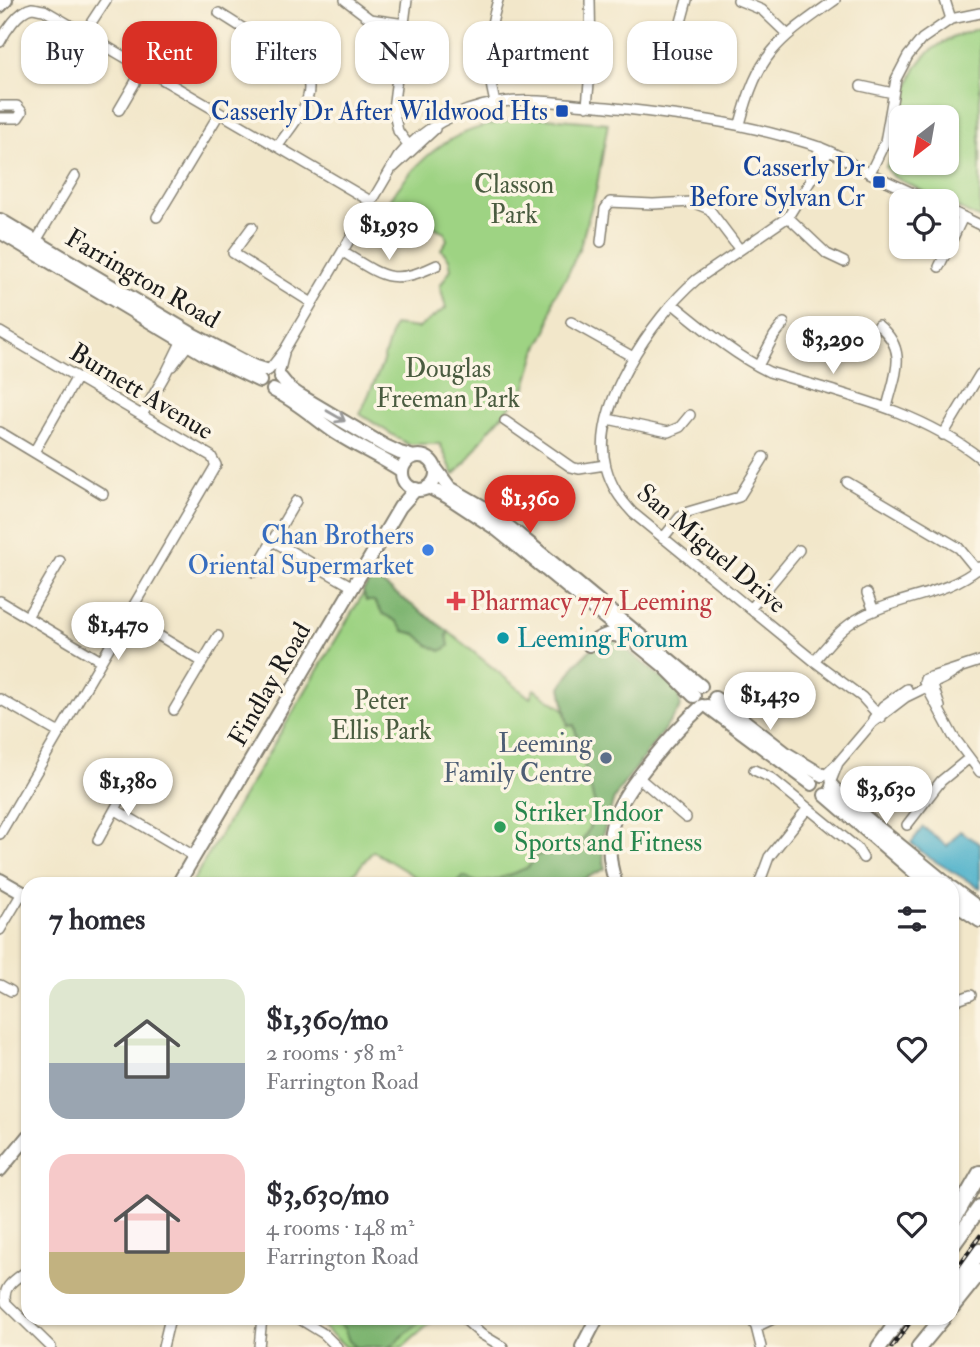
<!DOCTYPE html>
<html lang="en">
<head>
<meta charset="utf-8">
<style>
	body { margin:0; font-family:"IM FELL Double Pica",serif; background:#f2f2f3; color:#2b2b33; height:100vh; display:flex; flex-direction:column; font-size:26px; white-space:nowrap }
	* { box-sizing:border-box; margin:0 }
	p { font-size:23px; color:#7c7c81 }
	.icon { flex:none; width:38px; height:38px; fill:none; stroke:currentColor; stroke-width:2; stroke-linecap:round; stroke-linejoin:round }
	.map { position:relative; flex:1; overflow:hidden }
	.details { position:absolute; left:21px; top:877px; width:938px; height:448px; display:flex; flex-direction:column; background:#fff; border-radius:21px; box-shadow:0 2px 5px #0004 }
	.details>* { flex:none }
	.banner { position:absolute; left:21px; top:21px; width:938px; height:63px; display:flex; gap:14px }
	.needle { width:46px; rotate:211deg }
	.controls { position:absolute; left:889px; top:105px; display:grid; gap:14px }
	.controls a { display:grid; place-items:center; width:70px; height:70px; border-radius:14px; background:#fff; box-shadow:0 2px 5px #0004; font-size:35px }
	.price { position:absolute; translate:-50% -60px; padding:0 16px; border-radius:24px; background:#fff; color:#222; font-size:23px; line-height:46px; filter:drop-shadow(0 2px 4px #0008) }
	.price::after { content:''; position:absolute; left:50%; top:42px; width:21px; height:16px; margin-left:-10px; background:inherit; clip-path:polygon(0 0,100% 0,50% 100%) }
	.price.active { background:#d93025; color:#fff }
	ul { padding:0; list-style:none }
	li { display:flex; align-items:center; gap:21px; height:175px; padding:0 28px }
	li span { display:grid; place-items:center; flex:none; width:196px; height:140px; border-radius:21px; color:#555 }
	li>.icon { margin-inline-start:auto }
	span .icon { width:84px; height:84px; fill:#fffc; stroke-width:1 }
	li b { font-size:30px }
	h2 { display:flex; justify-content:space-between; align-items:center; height:84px; padding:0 28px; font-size:30px }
	.pill { padding:0 24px; border-radius:21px; background:#fff; box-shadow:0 2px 5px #0004; font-size:24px; line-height:63px }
	.pill.active { background:#d93025; color:#fff }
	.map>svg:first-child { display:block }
	.green { fill:#9ed383; stroke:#5d7850; stroke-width:2 }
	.forest { fill:#7eb571; stroke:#4d6846; stroke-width:2 }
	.water { fill:#4bb0ca; stroke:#346673; stroke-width:2 }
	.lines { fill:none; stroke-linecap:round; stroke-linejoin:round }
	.minor-casing { stroke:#878273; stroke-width:12 }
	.major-casing { stroke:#878273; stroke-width:16 }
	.highway-casing { stroke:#878273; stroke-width:18 }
	.minor { stroke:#fff; stroke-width:9 }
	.major { stroke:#fff; stroke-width:12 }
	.highway { stroke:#fff; stroke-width:14 }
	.rail-casing { stroke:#1c1c1c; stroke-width:4.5 }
	.rail { stroke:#fcf5e5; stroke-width:2; stroke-dasharray:5; stroke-linecap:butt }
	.oneway { stroke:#999 }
	.transit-dot { fill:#1a4fb4; stroke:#fcf5e5; stroke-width:2.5 }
	.shop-dot { fill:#3f7fe0; stroke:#fcf5e5; stroke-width:2.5 }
	.health-dot { fill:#e0444e; stroke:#fcf5e5; stroke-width:2.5 }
	.culture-dot { fill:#0f9aa8; stroke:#fcf5e5; stroke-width:2.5 }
	.service-dot { fill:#5c6f8a; stroke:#fcf5e5; stroke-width:2.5 }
	.leisure-dot { fill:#2e9e5b; stroke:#fcf5e5; stroke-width:2.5 }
	.labels { text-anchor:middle; stroke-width:7; stroke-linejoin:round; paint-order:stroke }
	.transit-label { font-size:26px; fill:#164399; stroke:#fcf5e5; text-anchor:end }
	.park-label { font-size:26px; fill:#4a5c40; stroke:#fcf5e5 }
	.street-label { font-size:26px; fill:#1c1c1c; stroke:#fcf5e5 }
	.shop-label { font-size:26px; fill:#366cbe; stroke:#fcf5e5; text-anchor:end }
	.health-label { font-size:26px; fill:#be3a42; stroke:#fcf5e5; text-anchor:start }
	.culture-label { font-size:26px; fill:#0d838f; stroke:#fcf5e5; text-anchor:start }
	.service-label { font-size:26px; fill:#4e5e75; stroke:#fcf5e5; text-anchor:end }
	.leisure-label { font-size:26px; fill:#27864d; stroke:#fcf5e5; text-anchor:start }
</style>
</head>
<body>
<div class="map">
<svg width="980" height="1347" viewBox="0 0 980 1347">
	<rect width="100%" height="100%" fill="#fcf5e5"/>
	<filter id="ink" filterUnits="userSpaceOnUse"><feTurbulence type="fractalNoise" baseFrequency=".0143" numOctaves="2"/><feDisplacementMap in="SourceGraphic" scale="14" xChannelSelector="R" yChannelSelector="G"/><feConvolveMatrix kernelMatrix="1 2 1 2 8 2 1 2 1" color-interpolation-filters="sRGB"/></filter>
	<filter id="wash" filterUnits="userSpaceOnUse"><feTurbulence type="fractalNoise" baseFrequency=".00686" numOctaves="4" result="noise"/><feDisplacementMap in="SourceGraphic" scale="28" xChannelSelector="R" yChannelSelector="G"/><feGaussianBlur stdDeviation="1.57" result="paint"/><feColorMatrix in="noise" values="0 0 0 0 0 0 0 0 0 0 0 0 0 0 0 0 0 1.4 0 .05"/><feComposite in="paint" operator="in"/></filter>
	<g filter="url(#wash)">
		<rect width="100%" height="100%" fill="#f2e7ca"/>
		<path class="green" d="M980 28V219L894 177 886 167 898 141 901 121V163H947V117H902C911 60 925 45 980 28Z
			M532 117 608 123 596 191 580 247 568 274 554 297 548 329 537 349 525 390 489 430 462 467 454 475 440 444H407L360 414 381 367 394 325 418 328 446 308 440 286 451 269 449 259 441 249 447 240 445 233 389 201C429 142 462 126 532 117Z
			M373 577 449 632 530 698 534 689 564 709 568 726 574 725 596 809 590 811C592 825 588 832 580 844L535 856 532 863 527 868 493 881 478 883 464 877 454 884H427L373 851 345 884H191Z
			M313 1318H441L435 1319 403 1347H346Z"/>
		<path class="forest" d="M373 577 449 632 447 635 449 646 441 651 428 645 416 634 404 631 396 621 383 614 374 601H366L363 591Z
			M612 638 677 690 681 707 620 789 614 799 602 837 598 841 602 846 605 869 573 884H454L464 877 478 883 493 881 527 868 532 863 535 856 580 844C588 832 593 825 590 811L596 809 574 725 568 726 561 687 576 664 600 640Z
			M329 1318H420V1322L390 1347H356L349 1341 344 1328Z"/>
		<path class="water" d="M923 827 947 846 960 831 980 844V888L928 857 911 843Z"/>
	</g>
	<g filter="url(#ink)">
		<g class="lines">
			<defs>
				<path id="minor" d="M345 0 370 19 405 24
					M407 0 393 109 398 131 412 150
					M738 0 762 10 787 34
					M945 0 951 19
					M219 13 301 65C323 95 295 120 278 146
					M678 33 687 0
					M83 35 106 0
					M0 42C5 32 19 10 32 8 34 8 42 10 44 10L372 202
					M861 86 893 93
					M495 103C485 60 486 42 498 0
					M0 106H17L22 112 18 118H0
					M587 106 591 60 590 0
					M119 110 143 69
					M740 124C759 52 776 42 835 0
					M829 151 788 217 696 280C653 317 590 408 606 467 611 486 620 499 633 513L814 661 862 697 881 718
					M852 165 930 201
					M394 167 435 129
					M870 173 885 142 896 79 908 56 922 39 951 19 980 13
					M810 177 820 147
					M947 209 980 225
					M157 217 219 114
					M788 217 827 254 844 262
					M252 227 233 253 312 303
					M601 242 605 209 610 202 653 204 692 202 709 209 740 250
					M33 246 75 176
					M343 252C382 276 392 287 437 265
					M939 267 963 217
					M673 304C704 329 733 354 769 372 842 394 919 410 980 458
					M571 322 633 357
					M878 325C909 350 895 374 887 407
					M0 332 211 456 216 465 0 834
					M172 366 191 341
					M758 366 774 336 784 323
					M269 370 284 351 398 157C421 129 459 109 495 103 531 97 571 104 607 107 668 114 727 120 786 137 812 144 833 150 855 166
					M279 374 284 353
					M142 415 166 373 184 336
					M608 419 668 432 680 427 690 415
					M505 421 571 467 579 469 605 465
					M0 432 103 494
					M943 435 980 374
					M34 452 77 377
					M847 482 959 548 977 570
					M663 538 680 517 688 512 739 497 764 457
					M273 541 353 587
					M254 572 296 501
					M867 593 874 611
					M0 601 101 661
					M750 609 799 550
					M27 617 60 561
					M128 617 201 661
					M814 661C828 645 841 627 861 617 898 596 946 596 980 567
					M930 677 940 707
					M925 679 980 661
					M924 682 953 736 980 772
					M0 699 59 733
					M174 710 218 636
					M873 719 883 706 907 689
					M754 770 771 778 857 848 863 858
					M824 776 838 763 872 723 906 697 947 677 959 669
					M638 777 686 818
					M831 781 838 763
					M116 810 194 856
					M907 825 941 781 968 759
					M98 840 130 782
					M759 884 769 857 808 808
					M0 930 22 893
					M0 985 11 991
					M952 1002 971 995
					M28 1270C16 1279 1 1286 6 1303L51 1347
					M298 1318 324 1334 337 1347
					M463 1318 481 1334 503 1347
					M751 1318 756 1327 761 1347
					M756 1327 775 1318
					M163 1347 170 1318
					M259 1347 262 1318"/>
				<path id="major" d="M0 6 6 0
					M0 220 192 334 253 366 266 370
					M0 232 206 355 260 381
					M281 378 289 388 299 395 385 446 400 453 414 457
					M273 390C297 401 315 419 336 433 358 447 381 457 402 471
					M402 473a17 17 0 1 1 34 0a17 17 0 1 1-34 0Z
					M436 469 450 488 483 507 519 535 701 686
					M428 487 448 497 495 528 664 666 694 696
					M589 645C601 636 610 630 624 639
					M715 698 787 754 822 775
					M707 706 812 784
					M832 786 843 799 947 884
					M825 795 928 884
					M0 880 28 896
					M178 884 400 507 416 489
					M616 884C598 832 619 800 651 761 667 741 683 723 702 706
					M952 888 980 909
					M952 902 980 921
					M0 1170 28 1136
					M582 1347 597 1318"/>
				<path id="highway" d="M952 1222 980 1173
					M952 1246 980 1207
					M952 1290 980 1251
					M952 1307 980 1272
					M879 1347 900 1318
					M919 1347 943 1318"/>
			</defs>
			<use href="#minor" class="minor-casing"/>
			<use href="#major" class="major-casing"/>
			<use href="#highway" class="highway-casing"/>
			<use href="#minor" class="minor"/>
			<use href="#major" class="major"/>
			<use href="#highway" class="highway"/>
			<defs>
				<path id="rail" d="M952 1275 980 1236
					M892 1347 913 1318"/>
			</defs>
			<use href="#rail" class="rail-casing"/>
			<use href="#rail" class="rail"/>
		</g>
		<defs><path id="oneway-shaft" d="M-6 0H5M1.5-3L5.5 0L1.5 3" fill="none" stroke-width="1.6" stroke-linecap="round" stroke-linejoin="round" transform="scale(1.75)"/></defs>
		<use class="oneway" href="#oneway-shaft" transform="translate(336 416) rotate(30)"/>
	</g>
	<g class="transit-dot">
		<rect x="555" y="104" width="14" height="14" rx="3.5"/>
		<rect x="872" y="175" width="14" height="14" rx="3.5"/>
	</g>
	<circle class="shop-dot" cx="428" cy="550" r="7"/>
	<path class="health-dot" d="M452.5 590.5h7v7h7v7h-7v7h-7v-7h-7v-7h7z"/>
	<circle class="culture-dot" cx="503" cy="638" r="7"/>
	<circle class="service-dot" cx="606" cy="758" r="7"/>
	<circle class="leisure-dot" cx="500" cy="827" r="7"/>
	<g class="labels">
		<g class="transit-label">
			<text x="548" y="120">Casserly Dr After Wildwood Hts</text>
			<text x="865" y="176">Casserly Dr<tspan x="865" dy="30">Before Sylvan Cr</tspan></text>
		</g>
		<g class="park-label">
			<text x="514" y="193">Classon<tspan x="514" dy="30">Park</tspan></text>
			<text x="448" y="377">Douglas<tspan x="448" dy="30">Freeman Park</tspan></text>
			<text x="381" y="709">Peter<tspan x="381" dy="30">Ellis Park</tspan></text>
		</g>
		<g class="street-label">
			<text transform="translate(143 278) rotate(30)" y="9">Farrington Road</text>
			<text transform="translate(142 391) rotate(31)" y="9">Burnett Avenue</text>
			<text transform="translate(712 548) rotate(40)" y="9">San Miguel Drive</text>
			<text transform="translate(269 684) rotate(-60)" y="9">Findlay Road</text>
		</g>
		<g class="shop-label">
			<text x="414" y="544">Chan Brothers<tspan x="414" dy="30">Oriental Supermarket</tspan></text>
		</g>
		<g class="health-label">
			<text x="470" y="610">Pharmacy 777 Leeming</text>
		</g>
		<g class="culture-label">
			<text x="517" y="647">Leeming Forum</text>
		</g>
		<g class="service-label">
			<text x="592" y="752">Leeming<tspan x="592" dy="30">Family Centre</tspan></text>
		</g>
		<g class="leisure-label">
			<text x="514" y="821">Striker Indoor<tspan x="514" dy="30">Sports and Fitness</tspan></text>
		</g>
	</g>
</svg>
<div class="controls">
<a><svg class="needle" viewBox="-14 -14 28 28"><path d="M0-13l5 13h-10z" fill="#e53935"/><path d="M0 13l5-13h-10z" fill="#7c7c81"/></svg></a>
<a><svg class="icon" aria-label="locate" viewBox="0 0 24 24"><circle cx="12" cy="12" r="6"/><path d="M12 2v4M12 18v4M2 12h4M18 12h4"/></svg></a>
</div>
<b class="price" style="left:389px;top:262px">$1,930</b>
<b class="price" style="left:833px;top:376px">$3,290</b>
<b class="price active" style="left:530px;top:535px">$1,360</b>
<b class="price" style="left:118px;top:662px">$1,470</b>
<b class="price" style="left:770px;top:732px">$1,430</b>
<b class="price" style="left:128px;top:818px">$1,380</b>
<b class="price" style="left:886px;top:826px">$3,630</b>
<div class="banner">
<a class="pill">Buy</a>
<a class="pill active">Rent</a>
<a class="pill">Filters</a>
<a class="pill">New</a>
<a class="pill">Apartment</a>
<a class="pill">House</a>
</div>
<section class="details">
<h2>7 homes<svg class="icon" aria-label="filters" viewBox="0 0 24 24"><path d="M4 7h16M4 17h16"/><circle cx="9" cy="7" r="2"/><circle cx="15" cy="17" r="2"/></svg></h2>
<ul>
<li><span style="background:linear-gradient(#dfe7d0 60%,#9aa5b1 0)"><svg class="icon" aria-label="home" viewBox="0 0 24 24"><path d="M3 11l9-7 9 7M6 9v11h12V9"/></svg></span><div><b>$1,360/mo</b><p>2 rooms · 58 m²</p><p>Farrington Road</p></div><svg class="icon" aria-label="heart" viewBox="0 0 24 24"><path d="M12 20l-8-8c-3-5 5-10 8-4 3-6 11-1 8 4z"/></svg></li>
<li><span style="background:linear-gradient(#f6c9c9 70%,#c2b280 0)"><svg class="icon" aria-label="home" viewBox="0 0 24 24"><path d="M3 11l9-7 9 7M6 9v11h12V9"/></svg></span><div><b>$3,630/mo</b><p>4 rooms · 148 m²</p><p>Farrington Road</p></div><svg class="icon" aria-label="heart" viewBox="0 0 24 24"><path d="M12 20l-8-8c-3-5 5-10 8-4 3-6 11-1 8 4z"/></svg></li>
</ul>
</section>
</div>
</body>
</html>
